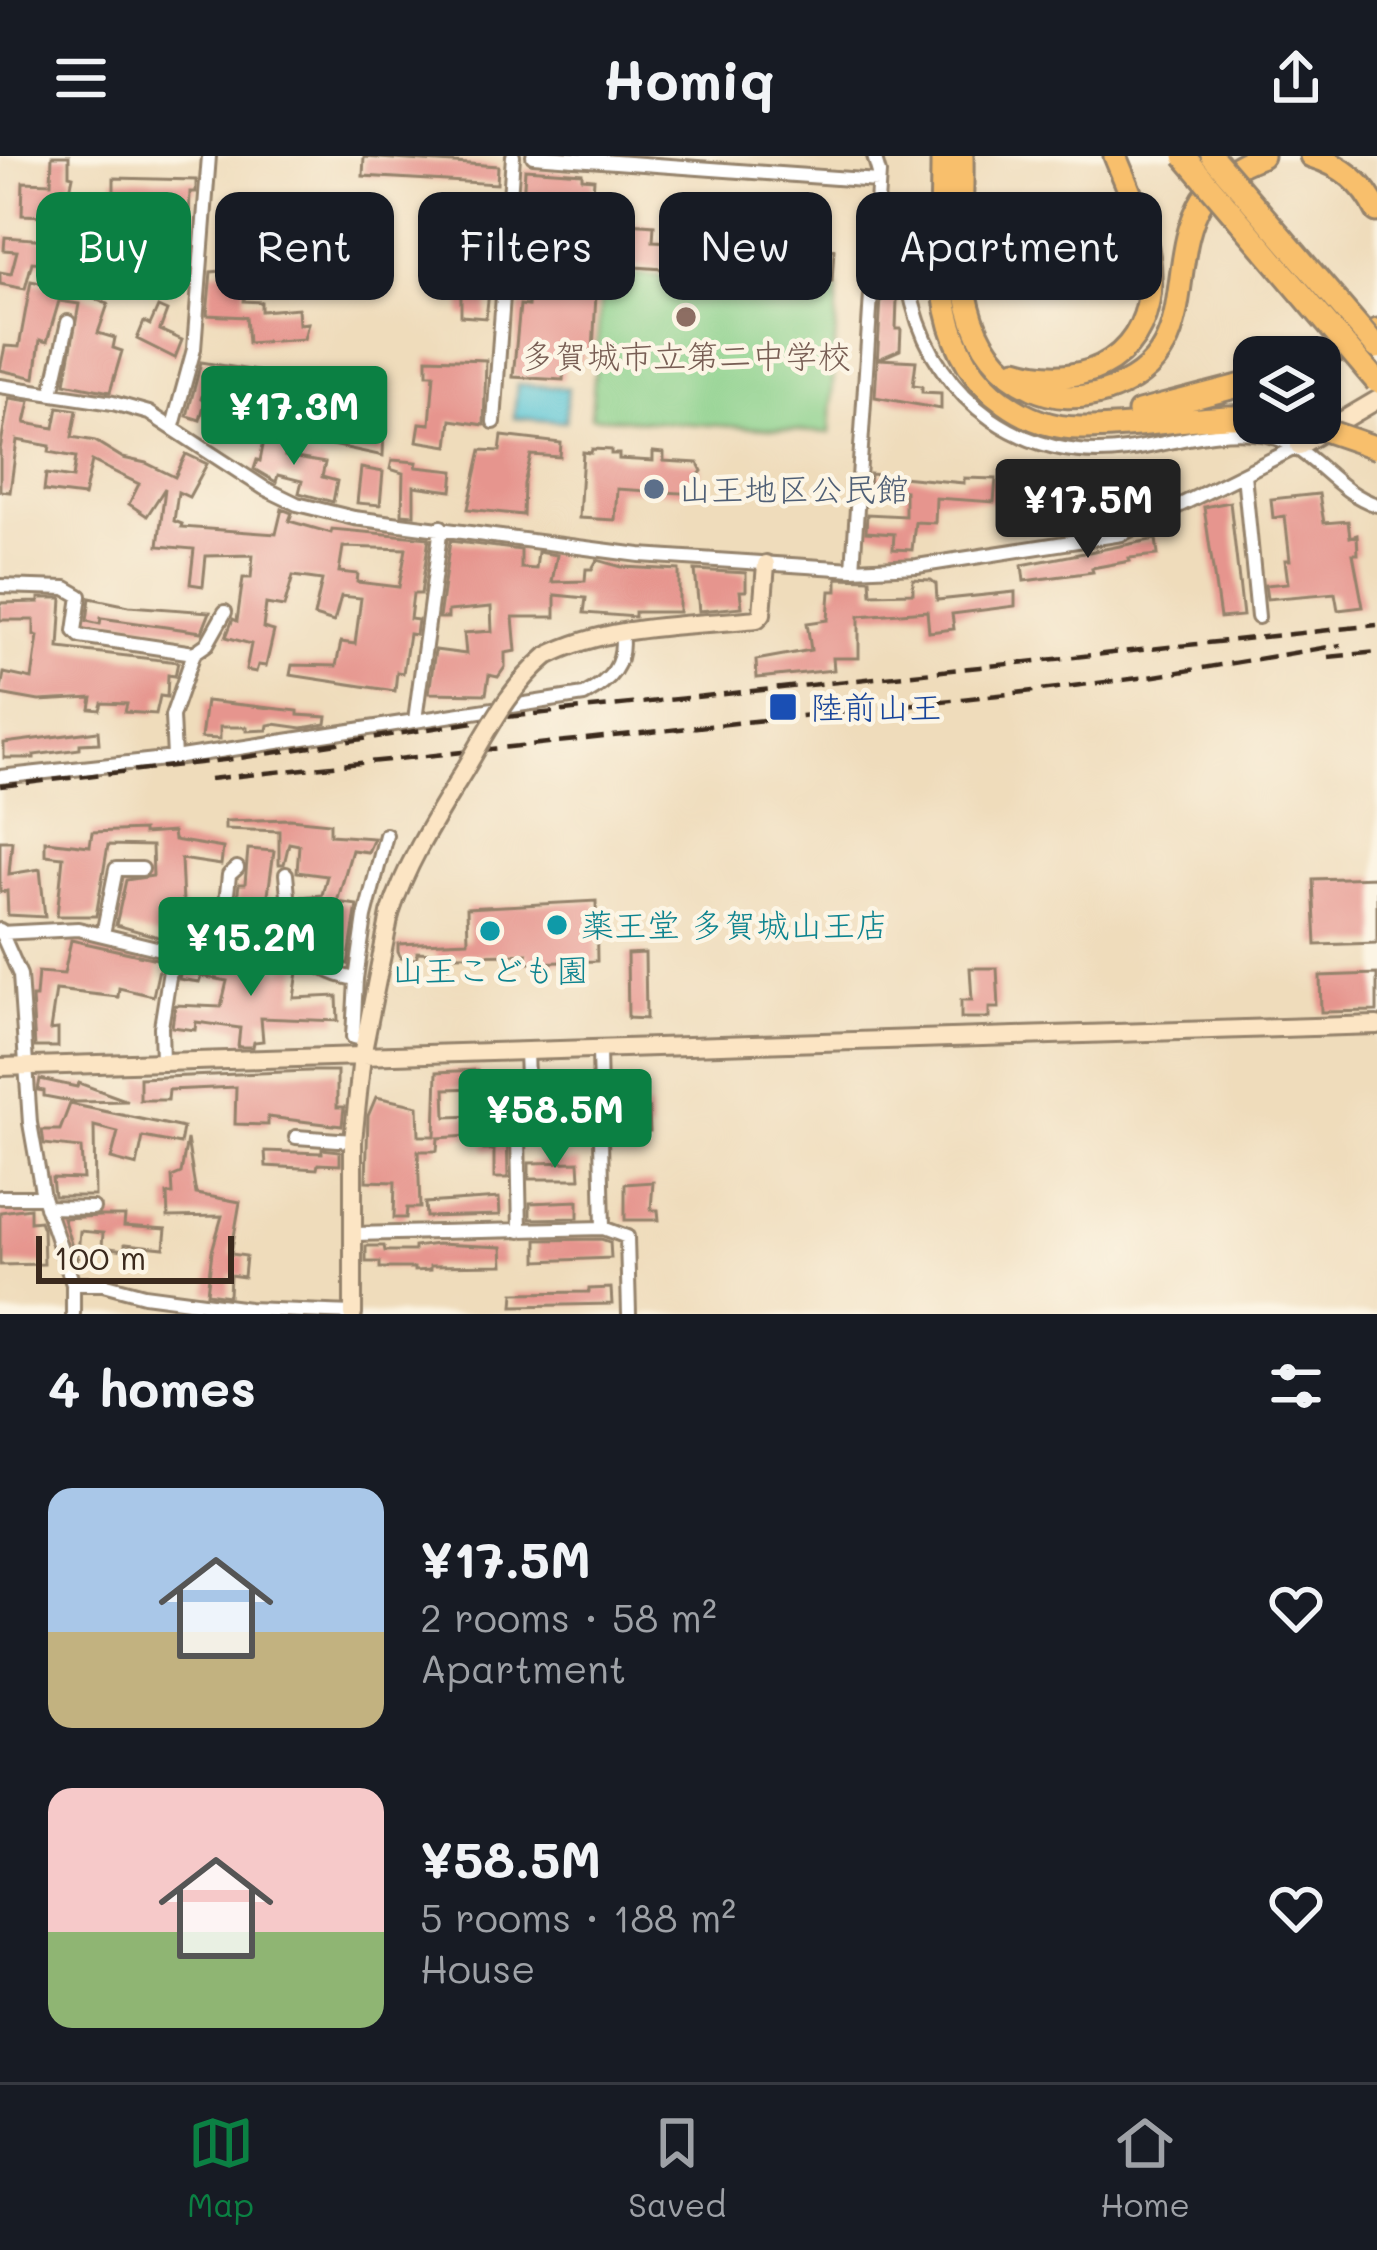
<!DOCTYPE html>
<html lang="en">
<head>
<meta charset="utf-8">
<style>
	body { margin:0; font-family:Mali,"Klee One",sans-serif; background:#242831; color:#f1f3f6; height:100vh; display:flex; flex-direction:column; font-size:45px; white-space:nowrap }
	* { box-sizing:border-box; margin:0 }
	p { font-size:39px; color:#9ea1a6 }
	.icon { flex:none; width:66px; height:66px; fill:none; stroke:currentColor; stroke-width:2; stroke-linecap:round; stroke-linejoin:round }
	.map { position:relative; height:1158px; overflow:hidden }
	.sheet { display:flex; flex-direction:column; background:#171b24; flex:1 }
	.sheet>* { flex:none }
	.guide { position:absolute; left:36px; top:36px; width:1305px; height:108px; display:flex; gap:24px }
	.fabs { position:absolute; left:1233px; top:180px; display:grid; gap:24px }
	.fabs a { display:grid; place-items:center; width:108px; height:108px; border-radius:24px; background:#171b24; box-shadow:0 3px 9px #0004; font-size:60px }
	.scale { position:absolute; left:36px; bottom:30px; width:198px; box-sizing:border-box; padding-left:12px; border:6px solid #3b2a1e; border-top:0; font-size:33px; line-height:42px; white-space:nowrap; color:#3b2a1e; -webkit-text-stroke:9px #fcf5e5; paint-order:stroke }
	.price { position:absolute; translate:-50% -102px; padding:0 27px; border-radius:12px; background:#0b8043; color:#fff; font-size:39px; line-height:78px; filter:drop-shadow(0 3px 6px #0008) }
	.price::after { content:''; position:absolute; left:50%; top:72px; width:36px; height:27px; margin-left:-18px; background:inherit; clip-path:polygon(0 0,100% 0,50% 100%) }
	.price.current { background:#222; color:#fff }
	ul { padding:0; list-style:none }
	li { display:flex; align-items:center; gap:36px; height:300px; padding:0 48px }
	li span { display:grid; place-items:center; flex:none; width:336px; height:240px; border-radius:24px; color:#555 }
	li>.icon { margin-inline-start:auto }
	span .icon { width:144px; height:144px; fill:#fffc; stroke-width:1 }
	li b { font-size:51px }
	h2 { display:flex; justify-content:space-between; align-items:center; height:144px; padding:0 48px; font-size:51px }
	.tag { padding:0 42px; border-radius:24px; background:#171b24; box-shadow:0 3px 9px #0004; font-size:42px; line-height:108px }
	.tag.current { background:#0b8043; color:#fff }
	header { display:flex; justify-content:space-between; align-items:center; height:156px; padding:0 48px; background:#171b24; font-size:54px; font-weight:700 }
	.dock { display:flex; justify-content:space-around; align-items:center; height:168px; border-top:3px solid #363941; background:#171b24; font-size:33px; color:#9ea1a6 }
	.dock a { display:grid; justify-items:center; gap:6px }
	.dock .current { color:#0b8043 }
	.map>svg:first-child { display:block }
	.green { fill:#8ad08b; stroke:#627d54; stroke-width:3 }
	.water { fill:#5bc6d6; stroke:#4b787a; stroke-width:3 }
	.building { fill:#e6958e; fill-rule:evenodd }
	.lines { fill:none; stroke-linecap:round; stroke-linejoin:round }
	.street-casing { stroke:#95836c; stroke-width:18 }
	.secondary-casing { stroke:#95836c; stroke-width:22 }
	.highway-casing { stroke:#95836c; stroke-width:27 }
	.street { stroke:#fff; stroke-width:12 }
	.secondary { stroke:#fce5c4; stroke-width:16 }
	.highway { stroke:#f8bf6c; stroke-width:21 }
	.rail { stroke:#3b2a1e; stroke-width:4.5; stroke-dasharray:18 9; stroke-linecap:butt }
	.secondary-bridge-casing { stroke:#95836c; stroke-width:22; stroke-linecap:butt }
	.highway-bridge-casing { stroke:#95836c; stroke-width:27; stroke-linecap:butt }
	.secondary-bridge { stroke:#fce5c4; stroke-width:16 }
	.highway-bridge { stroke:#f8bf6c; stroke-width:21 }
	.education-dot { fill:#8d6e63; stroke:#fcf5e5; stroke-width:4.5 }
	.service-dot { fill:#5c6f8a; stroke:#fcf5e5; stroke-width:4.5 }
	.transit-dot { fill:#1a4fb4; stroke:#fcf5e5; stroke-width:4.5 }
	.culture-dot { fill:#0f9aa8; stroke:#fcf5e5; stroke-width:4.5 }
	.labels { text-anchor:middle; stroke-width:9; stroke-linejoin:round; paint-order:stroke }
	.education-label { font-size:33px; fill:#785e54; stroke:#fcf5e5 }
	.service-label { font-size:33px; fill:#4e5e75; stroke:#fcf5e5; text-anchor:start }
	.transit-label { font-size:33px; fill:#164399; stroke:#fcf5e5; text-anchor:start }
	.culture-label { font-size:33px; fill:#0d838f; stroke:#fcf5e5; text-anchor:start }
</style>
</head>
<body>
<header><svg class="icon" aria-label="menu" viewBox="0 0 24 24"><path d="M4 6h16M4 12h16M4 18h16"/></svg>Homiq<svg class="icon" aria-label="share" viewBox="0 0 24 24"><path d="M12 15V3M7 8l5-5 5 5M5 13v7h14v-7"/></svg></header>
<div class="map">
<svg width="1377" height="1158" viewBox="0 0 1377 1158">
	<rect width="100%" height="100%" fill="#fcf5e5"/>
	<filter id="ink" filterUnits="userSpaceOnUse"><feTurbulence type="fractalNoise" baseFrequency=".00833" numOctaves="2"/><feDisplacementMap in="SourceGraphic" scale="24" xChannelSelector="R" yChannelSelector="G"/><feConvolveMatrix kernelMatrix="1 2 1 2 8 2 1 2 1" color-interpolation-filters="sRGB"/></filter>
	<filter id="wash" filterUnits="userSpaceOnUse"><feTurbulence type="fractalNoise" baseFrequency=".004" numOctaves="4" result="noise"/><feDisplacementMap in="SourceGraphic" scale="48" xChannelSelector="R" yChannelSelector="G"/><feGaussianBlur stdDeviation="2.7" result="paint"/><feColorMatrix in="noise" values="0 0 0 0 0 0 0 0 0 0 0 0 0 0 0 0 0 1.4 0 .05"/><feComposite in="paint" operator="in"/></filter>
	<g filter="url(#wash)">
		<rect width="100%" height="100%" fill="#efdcbb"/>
		<path class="green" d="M603 116 838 133 830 277 591 261Z"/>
		<path class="water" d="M517 228 568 232 565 266 514 262Z"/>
		<g id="blocks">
			<path class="building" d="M52 0H69V19L73 20 65 59 64 92H71L70 109 32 106 25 133 0 128V116L11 118 17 95 4 94 5 81 46 84 47 60 22 59 23 26 51 27Z
				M364 1 498 10 497 28 363 20Z
				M525 13 582 17V22L594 23 592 48H585L582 90 529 86 531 48 523 47Z
				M114 22 196 24V36H190L189 67 92 60 93 43H114Z
				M1005 41V46L1054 45 1055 58 1005 59V76L977 77 976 66H984V42Z
				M628 67 654 69 653 85 691 87 692 72 724 74 723 89 763 92 764 74 795 76 794 83 826 85V93H834L832 125 607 109 610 72 628 73Z
				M89 87 184 91 183 106 88 100Z
				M246 113 244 145 261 146V155L298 152 299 168 308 167 304 183 248 187 246 161 207 159 211 116Z
				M435 116 491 119 486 162 461 160V131L435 129Z
				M530 116 597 120 593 195H583L582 207 564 206 563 224 513 221 520 149 528 150Z
				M31 125 65 132 108 148 98 177 115 182 113 192 122 195 110 236 65 227 79 148 59 145 47 186 40 184 35 222 0 214 5 190 19 191Z
				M881 142 897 143 896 173H901L900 194 879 203 916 205 913 229 922 230V236L941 237V253L875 241Z
				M158 151 167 155 160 174 182 184 175 202 137 183 144 166 150 169Z
				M427 202 486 204 484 269 451 264 448 290 417 285 420 267 430 268 434 218H427Z
				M201 206 257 215 256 222 291 231 286 248 263 242 265 235 208 223 201 243 205 246 200 264 187 260Z
				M291 241 324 242V265L289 264Z
				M9 242 30 245 25 267 54 272 58 251 77 254 72 281 95 285 123 302 146 307 175 321 186 298 207 308 189 341 178 336 174 365 182 368 181 371 276 378 282 353 292 357 289 365 331 377 332 373 429 382 421 438H413L410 463 418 464 416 479 409 478 403 517 397 516 395 535 290 519 292 509 336 510 341 486 355 488 361 442 341 440 334 466 314 460 322 424 293 420 284 451 266 448 263 472 274 475 266 510 258 509 256 516 246 514 251 488 226 481 233 463 237 465 243 422H251L253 399 206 400 203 430 190 428 194 393 158 390 165 332 147 360 129 348 139 328 92 305 84 340 44 335 46 318 73 322 76 301 49 296 50 290 17 284 10 336 0 335V294ZM343 391 406 393 399 431 357 426 358 418 339 416Z
				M322 269 364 277V270L384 271 383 300 319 286Z
				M266 274 289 281 285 300 325 307 322 321 337 325 333 346 299 337 302 325 278 319 276 326 254 313 257 304 260 305Z
				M502 280 561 287 560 301 531 299 524 328 523 359 468 353 481 294 500 295Z
				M592 293 611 294V298H619V303L653 305V296L664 297V305L698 307 702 315 697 321 696 338 617 333 615 364 579 362 583 296 591 297Z
				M392 304 417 306 416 311 454 315 452 335 414 330V359L402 358 403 317 390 313Z
				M361 312 383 316 380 349 357 347Z
				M870 318 964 327V322L996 323 994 346 936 342 935 367 915 366 912 394 893 393 894 378 866 376 867 358 905 360V335L869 332Z
				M1319 338 1324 367 1348 365 1350 381 1357 379 1358 398H1353L1363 451 1338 454 1335 437 1267 443 1265 429 1288 427 1285 404H1290L1285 360 1273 362 1271 343Z
				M1230 346 1243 460 1220 462 1204 351Z
				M1156 383 1158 399 1129 402 1130 405 1092 412 1093 416 1024 425 1022 409Z
				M450 385 521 394V412L536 413 538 396 557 399 552 426 585 425 586 413H592L597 404 622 411 679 414V456H635V461L584 457 586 442 555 439V461H513L516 495 505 497V511L498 521 489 519 486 538 429 537 435 494 466 498 464 477 492 475 491 451 448 455V462H439Z
				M695 414 746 417V435H740L742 451 699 455Z
				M837 422 870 423 871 438 913 437V423L931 424 936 428 937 444 1015 436V450L952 458 954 473 929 476 927 455 859 460V502H833L834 514 757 522 756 504 811 494 807 467 828 464 830 435H837Z
				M39 442H62L59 492 178 506 175 520 168 519 167 541 160 540 156 558 125 556 127 548 102 547 100 554 90 553 92 542 39 545 0 538 4 517 32 523 38 480 34 479V464H0V447L39 446Z
				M90 442 129 450 210 456 202 476 101 462 100 468 87 465Z
				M206 545 298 555V559L327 561 326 568 302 572 274 568 268 569 267 574 247 575V571H220V583L201 582Z
				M98 575 99 587 80 588V593L34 599V602H4V587Z
				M290 663 330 667V679L374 682 368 696 352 694 337 746 357 749 348 808 329 803 305 789 308 774 296 772 301 741 322 739 327 720 297 716 299 689 289 687 284 708H279V675L225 673V665Z
				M143 674V678L173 676 174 684 223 692 221 709 181 703 184 769 164 768 162 782 116 769 126 724 153 720 152 690 108 689 96 760H57L63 701 45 699V685L90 690 92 676Z
				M0 685H12L9 718 40 713 45 761 8 759 7 735 0 736Z
				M248 693 274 695 267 745 275 747 271 764 245 758 246 751 236 750 239 728H245Z
				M1377 721V787L1316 789 1313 723Z
				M596 745 597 805 528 807 527 798 454 799 447 800 448 816H438L436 797 417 796V803L401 802 398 796V788L468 785 467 752Z
				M71 784 161 804 153 840 119 832 118 841 56 834 50 874 58 873V891H35L32 841H36L38 816 64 818Z
				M645 797 646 863 628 862 627 798Z
				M183 803 284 814 285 809 299 810 294 842 337 840 338 865 261 862 263 885 254 886 253 891H238L240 872 196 866 195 874 172 871 175 849 221 851 227 825 201 820 199 826 179 823Z
				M970 812H997L999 852H989V862H961V844H972Z
				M1377 818V855L1321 856 1320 820Z
				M477 914 478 932 445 933 446 961 545 958V972L507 973 508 1022H494V994H484V979L438 982 437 995H418L420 1052H407L406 1062H394L395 1026 366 1025 368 960 376 941 418 950 419 980H435L437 916Z
				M309 915H337V951H344L342 970 268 961V969L235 968 236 931 169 934 168 944H140V922Z
				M40 923 77 931 79 927 128 945 76 946 44 940V935L38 934Z
				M70 948 183 972 180 988 143 981 137 1010 111 1003 118 976 94 970 95 1040H54L52 1022 83 1023 81 992 44 988 42 974H60Z
				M649 952 650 975 614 976 615 953Z
				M187 983 196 1038 240 1046 231 1098 246 1100 244 1121 230 1119 229 1140 207 1137 212 1095 222 1060 168 1061 167 1038H173L172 1021 181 1017Z
				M322 993 340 995V1009L318 1008 317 1013 266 1010 265 995 322 997Z
				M579 1006 580 1023H529V1007Z
				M653 1026 651 1054H658L659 1064H625V1028Z
				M499 1042 500 1059 426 1061 425 1047Z
				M578 1045V1062L530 1063V1047Z
				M30 1052V1066L40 1065 43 1073 44 1108 0 1109V1056Z
				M100 1060H125L124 1070 166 1073 164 1092 125 1088V1094L102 1091 103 1077 80 1075 77 1107 63 1062Z
				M601 1083 610 1086 611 1102 537 1105V1084Z
				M437 1088 502 1091 503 1109 430 1110V1114L414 1115V1112H380V1106H366V1090H384L385 1095H414V1091Z
				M611 1132 612 1148 513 1150 514 1137 589 1136V1133Z"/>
		</g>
	</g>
	<g filter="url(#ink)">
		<use href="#blocks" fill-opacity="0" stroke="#95836c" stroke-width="3"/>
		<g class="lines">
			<defs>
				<path id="street" d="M533 0 878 25
					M875 66 898 70 903 75C910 98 906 124 913 148 938 245 1025 308 1126 294 1171 288 1215 271 1262 278 1311 287 1331 334 1377 349
					M0 230 113 247 149 257 264 332 297 348 354 362 640 399 853 413 917 410 1122 378 1299 290
					M52 237 68 166
					M494 266 513 0
					M173 270 194 193 209 0
					M1244 318 1258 461
					M853 413 879 17 874 0
					M0 430 66 432 80 440 75 475 80 480 194 497
					M415 564 441 371
					M174 602 172 560 194 497 207 488 225 456
					M0 621 174 602 584 539C610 525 626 509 621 477
					M215 773 225 756 229 719 237 712
					M0 774 20 819 30 967 43 1041 73 1128V1158
					M0 777 78 773 173 796
					M103 778 116 713H142
					M281 792 289 750 286 718
					M356 823 365 761 386 679
					M599 894 603 1072 627 1081 629 1158
					M526 896 528 948
					M162 906 161 871 173 796 215 773C245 790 266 783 292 794 319 806 322 817 356 823L353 881 366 883
					M296 981 353 985
					M518 981 520 1075
					M0 1041H43
					M46 1051 93 1052
					M354 1078 603 1072
					M73 1128H103L144 1139 249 1153 353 1157"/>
				<path id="secondary" d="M1299 290 1377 244
					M547 500C610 468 688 470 757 463L762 458 766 408
					M0 911 1377 869
					M353 1158V985L362 900 390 758"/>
				<path id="highway" d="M942 0C943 84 925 191 1004 246 1027 263 1052 272 1080 272 1139 273 1196 259 1254 261
					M962 0C964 80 944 191 1032 232 1054 243 1081 243 1104 236 1206 204 1162 110 1203 43 1217 21 1238 8 1262 0
					M1311 0C1341 9 1364 27 1377 55
					M1320 203 1377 174
					M1016 214C1088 236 1153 198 1150 118 1149 76 1130 37 1115 0
					M1139 256 1254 226"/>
			</defs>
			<use href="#street" class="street-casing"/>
			<use href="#secondary" class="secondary-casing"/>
			<use href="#highway" class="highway-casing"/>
			<use href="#street" class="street"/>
			<use href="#secondary" class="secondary"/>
			<use href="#highway" class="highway"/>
			<path class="rail" d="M1328 501 1377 496
				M210 623 1008 538 1155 520 1341 489
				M0 630 233 603 507 561 1377 469"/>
			<defs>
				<path id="secondary-bridge" d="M390 758C407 706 436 661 464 615 489 573 509 532 547 500"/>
				<path id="highway-bridge" d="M1184 0 1377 226
					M1212 0 1377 192
					M1304 267 1377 292"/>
			</defs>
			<use href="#secondary-bridge" class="secondary-bridge-casing"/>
			<use href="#highway-bridge" class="highway-bridge-casing"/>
			<use href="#secondary-bridge" class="secondary-bridge"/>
			<use href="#highway-bridge" class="highway-bridge"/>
		</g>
	</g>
	<circle class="education-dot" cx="686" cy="161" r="12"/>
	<circle class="service-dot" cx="654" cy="333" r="12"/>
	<rect class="transit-dot" x="768" y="536" width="30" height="30" rx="6"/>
	<g class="culture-dot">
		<circle cx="557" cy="769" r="12"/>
		<circle cx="490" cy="775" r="12"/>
	</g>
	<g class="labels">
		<g class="education-label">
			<text x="686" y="212">多賀城市立第二中学校</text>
		</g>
		<g class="service-label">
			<text x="678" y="345">山王地区公民館</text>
		</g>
		<g class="transit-label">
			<text x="810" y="563">陸前山王</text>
		</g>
		<g class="culture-label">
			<text x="581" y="781">薬王堂 多賀城山王店</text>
			<text x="490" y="826" text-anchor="middle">山王こども園</text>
		</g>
	</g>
</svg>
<div class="fabs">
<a><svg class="icon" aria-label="layers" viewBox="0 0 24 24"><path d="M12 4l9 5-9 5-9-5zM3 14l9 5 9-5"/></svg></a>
</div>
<div class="scale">100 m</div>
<b class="price" style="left:294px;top:312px">¥17.3M</b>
<b class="price current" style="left:1088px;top:405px">¥17.5M</b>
<b class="price" style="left:251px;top:843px">¥15.2M</b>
<b class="price" style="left:555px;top:1015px">¥58.5M</b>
<div class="guide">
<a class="tag current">Buy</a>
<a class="tag">Rent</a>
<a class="tag">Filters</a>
<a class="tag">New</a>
<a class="tag">Apartment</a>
</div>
</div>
<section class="sheet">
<h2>4 homes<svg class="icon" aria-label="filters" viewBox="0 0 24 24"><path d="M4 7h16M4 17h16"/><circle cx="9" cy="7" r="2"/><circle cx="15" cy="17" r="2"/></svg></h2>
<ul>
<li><span style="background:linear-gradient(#a9c7e8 60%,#c2b280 0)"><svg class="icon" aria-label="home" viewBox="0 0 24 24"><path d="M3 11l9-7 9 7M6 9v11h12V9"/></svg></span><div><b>¥17.5M</b><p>2 rooms · 58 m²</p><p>Apartment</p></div><svg class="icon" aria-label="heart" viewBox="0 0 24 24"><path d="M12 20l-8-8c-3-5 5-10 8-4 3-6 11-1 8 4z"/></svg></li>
<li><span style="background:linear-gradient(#f6c9c9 60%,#8fb573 0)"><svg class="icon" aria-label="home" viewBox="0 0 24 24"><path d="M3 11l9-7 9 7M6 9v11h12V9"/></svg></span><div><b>¥58.5M</b><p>5 rooms · 188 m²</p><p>House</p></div><svg class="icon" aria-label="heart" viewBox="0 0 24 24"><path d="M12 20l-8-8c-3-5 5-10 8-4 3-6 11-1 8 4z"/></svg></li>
</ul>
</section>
<nav class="dock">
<a class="current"><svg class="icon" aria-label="map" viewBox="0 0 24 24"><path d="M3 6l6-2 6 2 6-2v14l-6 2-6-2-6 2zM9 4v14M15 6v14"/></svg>Map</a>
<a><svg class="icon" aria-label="saved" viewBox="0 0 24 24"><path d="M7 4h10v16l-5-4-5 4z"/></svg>Saved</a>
<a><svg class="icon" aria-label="home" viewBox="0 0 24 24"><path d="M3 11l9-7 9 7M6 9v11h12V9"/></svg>Home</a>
</nav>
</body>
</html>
